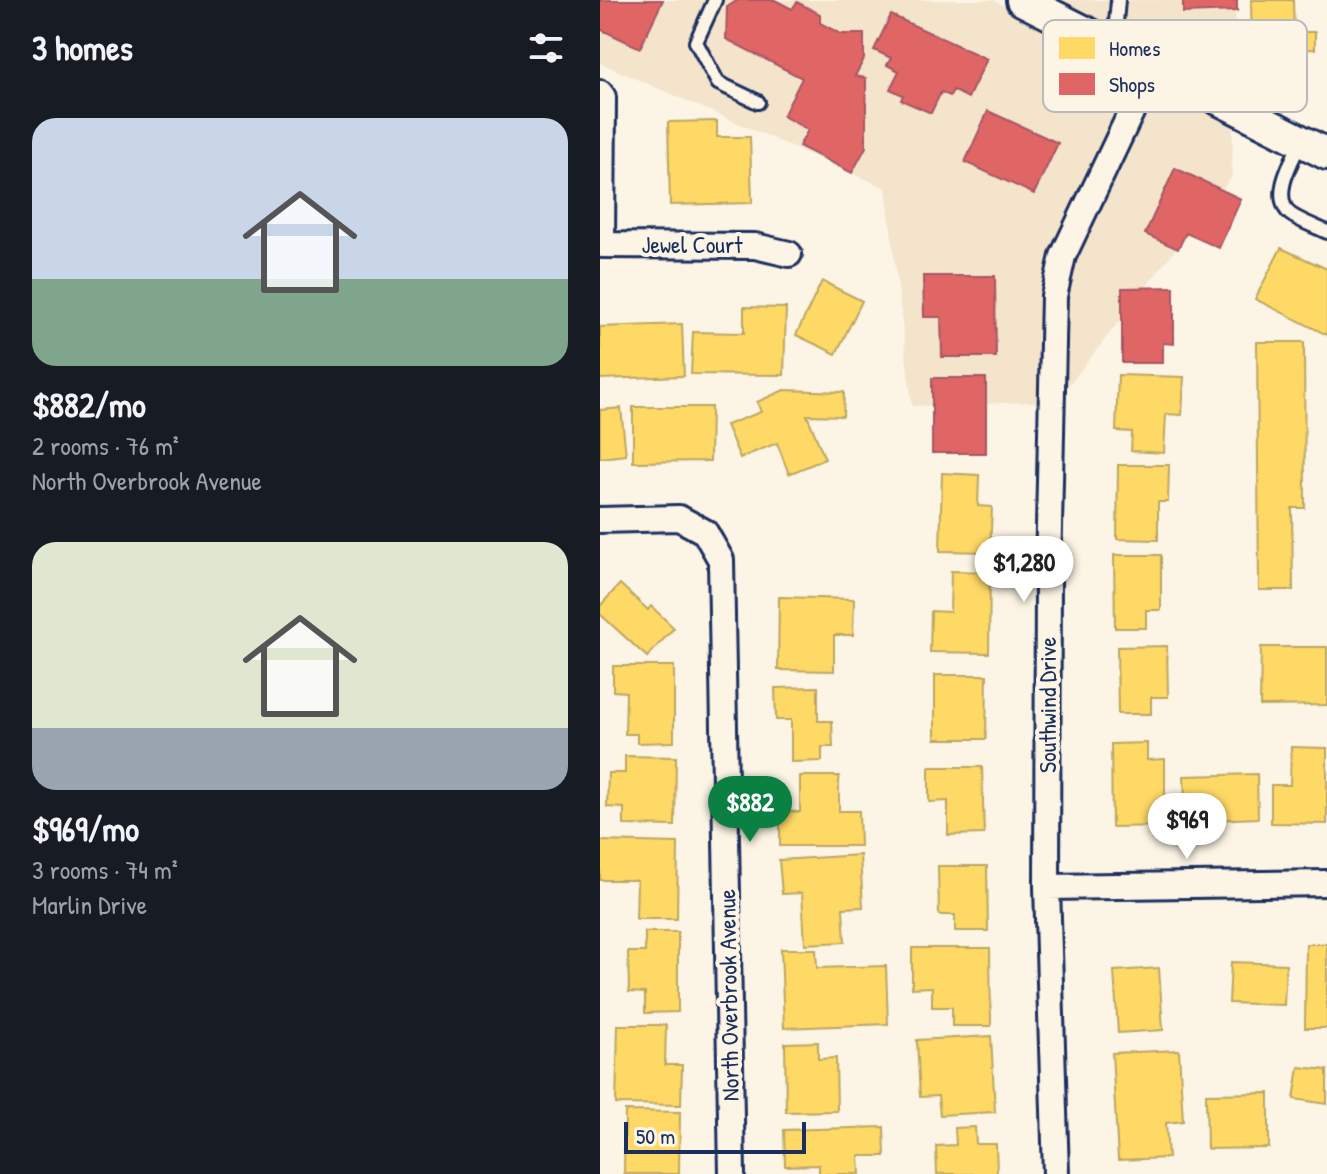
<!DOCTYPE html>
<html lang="en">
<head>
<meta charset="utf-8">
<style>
	body { margin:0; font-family:"Patrick Hand",sans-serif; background:#20242c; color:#f1f3f6; height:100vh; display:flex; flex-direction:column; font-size:30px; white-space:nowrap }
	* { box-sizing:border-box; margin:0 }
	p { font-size:26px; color:#9ea1a6 }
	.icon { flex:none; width:44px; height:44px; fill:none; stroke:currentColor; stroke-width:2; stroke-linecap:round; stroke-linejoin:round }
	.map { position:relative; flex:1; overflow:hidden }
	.panel { display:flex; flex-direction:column; background:#171b24; width:600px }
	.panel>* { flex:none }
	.scale { position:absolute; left:24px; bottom:20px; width:182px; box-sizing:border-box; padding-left:8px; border:4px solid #1b2f5e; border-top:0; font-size:22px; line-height:28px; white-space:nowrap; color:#1b2f5e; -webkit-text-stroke:6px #fcf5e5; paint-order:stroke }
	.price { position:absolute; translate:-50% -68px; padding:0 18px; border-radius:28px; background:#fff; color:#222; font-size:26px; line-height:52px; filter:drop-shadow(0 2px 4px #0008) }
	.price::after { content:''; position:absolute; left:50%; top:48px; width:24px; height:18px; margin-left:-12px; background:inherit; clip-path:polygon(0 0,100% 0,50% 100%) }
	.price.selected { background:#0b8043; color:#fff }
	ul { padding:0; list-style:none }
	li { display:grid; align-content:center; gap:16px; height:424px; padding:0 32px }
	li span { display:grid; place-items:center; height:248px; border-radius:24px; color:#555 }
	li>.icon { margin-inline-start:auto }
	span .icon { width:144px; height:144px; fill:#fffc; stroke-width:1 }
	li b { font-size:34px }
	h2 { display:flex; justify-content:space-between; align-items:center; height:96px; padding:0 32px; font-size:34px }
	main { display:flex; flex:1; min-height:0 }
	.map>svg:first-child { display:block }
	.built { fill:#f4e4cc }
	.homes { fill:#ffd966; stroke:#bba664; stroke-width:2 }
	.shops { fill:#e06666; stroke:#a55664; stroke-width:2 }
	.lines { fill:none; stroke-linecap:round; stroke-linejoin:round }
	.service-casing { stroke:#1b2f5e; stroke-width:18 }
	.minor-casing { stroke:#1b2f5e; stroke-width:30 }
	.tertiary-casing { stroke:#1b2f5e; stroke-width:36 }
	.service { stroke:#fcf5e5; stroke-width:12 }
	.minor { stroke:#fcf5e5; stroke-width:24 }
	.tertiary { stroke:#fcf5e5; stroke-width:30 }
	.labels { text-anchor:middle; stroke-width:8; stroke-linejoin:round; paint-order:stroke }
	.street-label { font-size:24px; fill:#1b2f5e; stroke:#fcf5e5 }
	.key { fill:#fcf5e5; stroke:#b8babc; stroke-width:2 }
	.key-label { font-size:22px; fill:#1b2f5e }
</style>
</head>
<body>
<main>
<section class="panel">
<h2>3 homes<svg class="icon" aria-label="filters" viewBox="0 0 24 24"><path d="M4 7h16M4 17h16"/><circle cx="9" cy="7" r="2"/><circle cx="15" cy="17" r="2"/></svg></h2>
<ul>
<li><span style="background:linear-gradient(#c9d6e8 65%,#7fa58c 0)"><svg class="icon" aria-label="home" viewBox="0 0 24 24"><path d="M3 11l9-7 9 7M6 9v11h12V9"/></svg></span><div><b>$882/mo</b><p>2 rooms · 76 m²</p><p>North Overbrook Avenue</p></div></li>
<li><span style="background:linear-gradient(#dfe7d0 75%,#9aa5b1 0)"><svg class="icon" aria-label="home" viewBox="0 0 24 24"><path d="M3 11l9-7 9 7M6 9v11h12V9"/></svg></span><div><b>$969/mo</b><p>3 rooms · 74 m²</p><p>Marlin Drive</p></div></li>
</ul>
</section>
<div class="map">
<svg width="727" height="1174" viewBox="0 0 727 1174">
	<rect width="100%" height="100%" fill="#fcf5e5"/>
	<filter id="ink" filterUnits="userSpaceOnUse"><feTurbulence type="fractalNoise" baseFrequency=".0125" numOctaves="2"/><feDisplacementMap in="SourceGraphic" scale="16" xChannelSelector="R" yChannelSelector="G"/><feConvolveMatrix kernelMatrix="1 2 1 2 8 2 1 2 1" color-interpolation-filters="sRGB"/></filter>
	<g filter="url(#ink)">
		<path class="built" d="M0 0H393L535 71 450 253 440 296 438 402 312 406 286 188 0 63Z
			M451 0H636L634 92Z
			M560 84 633 121 632 177 466 389 468 298 477 259Z"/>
		<path class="homes" d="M651 0H693L694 32H715V49L652 51Z
			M117 121V137H150L152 203 70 205 68 122Z
			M681 248 727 269V335L655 299Z
			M222 281 262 301 236 354 196 335Z
			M144 307 186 308 184 375 91 374 93 332 144 333Z
			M82 324 84 376 0 379V327Z
			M657 342H704L705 508H692L693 590H659Z
			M518 375 584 377 582 415 566 414 564 453 531 451 532 432 516 431Z
			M184 390 244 392 243 416 207 415 225 459 189 474 177 443 140 458 126 425 161 412 157 402Z
			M33 407H111L110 461 33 462Z
			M21 408 26 455 0 458V410Z
			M518 465H569L568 502H558V540L517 539Z
			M342 473 379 475 378 506 392 507 390 552 340 551Z
			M514 555H561V610H546V628H515Z
			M351 571 390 572 389 653 330 652 331 611 350 612Z
			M20 584 48 610 51 606 74 628 47 657 0 614V606Z
			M179 597 254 599 253 635H234V671L178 670Z
			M567 646 568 697H551V714H518L517 647Z
			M661 647H727V705L660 706Z
			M13 666H74V742L37 743V734H25L26 692 13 691Z
			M335 675H387L386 739H335Z
			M218 687V721H232L233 747H222V761L191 762V720H176L175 688Z
			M547 743V760L565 759V826L512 827 511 744Z
			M691 747 727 748V824L671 823V785H690Z
			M25 756 76 757 75 826 24 825V808L7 807 8 773H25Z
			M329 767H382L384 834 348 835V801L329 802Z
			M657 774 658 818 586 821 584 776Z
			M200 776H239V811H259L260 846H180V811L200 812Z
			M0 841 78 843 77 919H36L37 880H0Z
			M260 855 263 907 243 908 245 942 205 944 202 893 182 894 179 860Z
			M338 866H387L388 931H355V915H339Z
			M45 932H78V1012L45 1013V993L29 992 28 952H45Z
			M706 944H727V1028H705Z
			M312 948H390L391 1026H352V1007H332V987L312 988Z
			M181 949H216L217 968 286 966 288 1024 184 1028Z
			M631 962 686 964 684 1005 629 1003Z
			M559 968 563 1030 518 1033 514 971Z
			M18 1025H66L65 1065H82L81 1105 16 1104Z
			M391 1036 395 1112 340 1115 338 1096 320 1097 317 1040Z
			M218 1042V1059L236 1058 237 1111 186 1112 185 1043Z
			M579 1050 583 1121 566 1123 568 1158 518 1160 512 1053Z
			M699 1067 727 1070V1104L694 1099Z
			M669 1093V1148L607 1149 606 1094Z
			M25 1111 80 1112 79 1174H24Z
			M284 1127 285 1156H259L260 1174H219V1165L185 1166 184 1130Z
			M375 1127 376 1144H396L397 1174H337L336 1146 356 1145 355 1128Z"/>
		<path class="shops" d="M0 0H63L40 48 0 29Z
			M138 0H175L192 9 197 2 220 14V23L241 34H264V59L255 76 266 78V147L252 173 199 146 208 130 183 116 202 78 126 39 127 7Z
			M583 0H637V11L583 13Z
			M291 15 387 59 368 98 353 90 350 96 341 92 331 113 301 100 303 95 290 89 299 71 287 65 291 58 274 50Z
			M388 111 458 143 434 194 365 162Z
			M575 168 641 199 619 248 586 233 578 249 545 234Z
			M323 276H395L396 357H342L341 317H324Z
			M574 287V344L563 343V363H522V288Z
			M332 378H386V453H332Z"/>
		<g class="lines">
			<defs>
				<path id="service" d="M115 0 96 42 118 83 158 102
					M514 46 518 0
					M701 141C693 160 672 192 688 212 694 219 717 227 727 232"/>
				<path id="minor" d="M0 93 3 97 2 245 155 246 189 254
					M0 520 79 518 105 532 121 560 132 1174
					M447 887 727 883
					M456 1174 447 887 448 572 454 296 463 256 553 66"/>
				<path id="tertiary" d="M422 0 727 154"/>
			</defs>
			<use href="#service" class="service-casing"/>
			<use href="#minor" class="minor-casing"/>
			<use href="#tertiary" class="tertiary-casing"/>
			<use href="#service" class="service"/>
			<use href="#minor" class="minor"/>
			<use href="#tertiary" class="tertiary"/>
		</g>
	</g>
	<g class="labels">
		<g class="street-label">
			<text x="92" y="253">Jewel Court</text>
			<text transform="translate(448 705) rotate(-90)" y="8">Southwind Drive</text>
			<text transform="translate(129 995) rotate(-91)" y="8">North Overbrook Avenue</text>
		</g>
	</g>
	<rect x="443" y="20" width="264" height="92" rx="12" class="key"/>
	<rect x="459" y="37" width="36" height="22" fill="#ffd966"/>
	<rect x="459" y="73" width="36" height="22" fill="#e06666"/>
	<g class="key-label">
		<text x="509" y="56">Homes</text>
		<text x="509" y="92">Shops</text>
	</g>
</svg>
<div class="scale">50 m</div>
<b class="price" style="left:424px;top:604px">$1,280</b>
<b class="price selected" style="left:150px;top:844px">$882</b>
<b class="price" style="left:587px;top:861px">$969</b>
</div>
</main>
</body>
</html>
